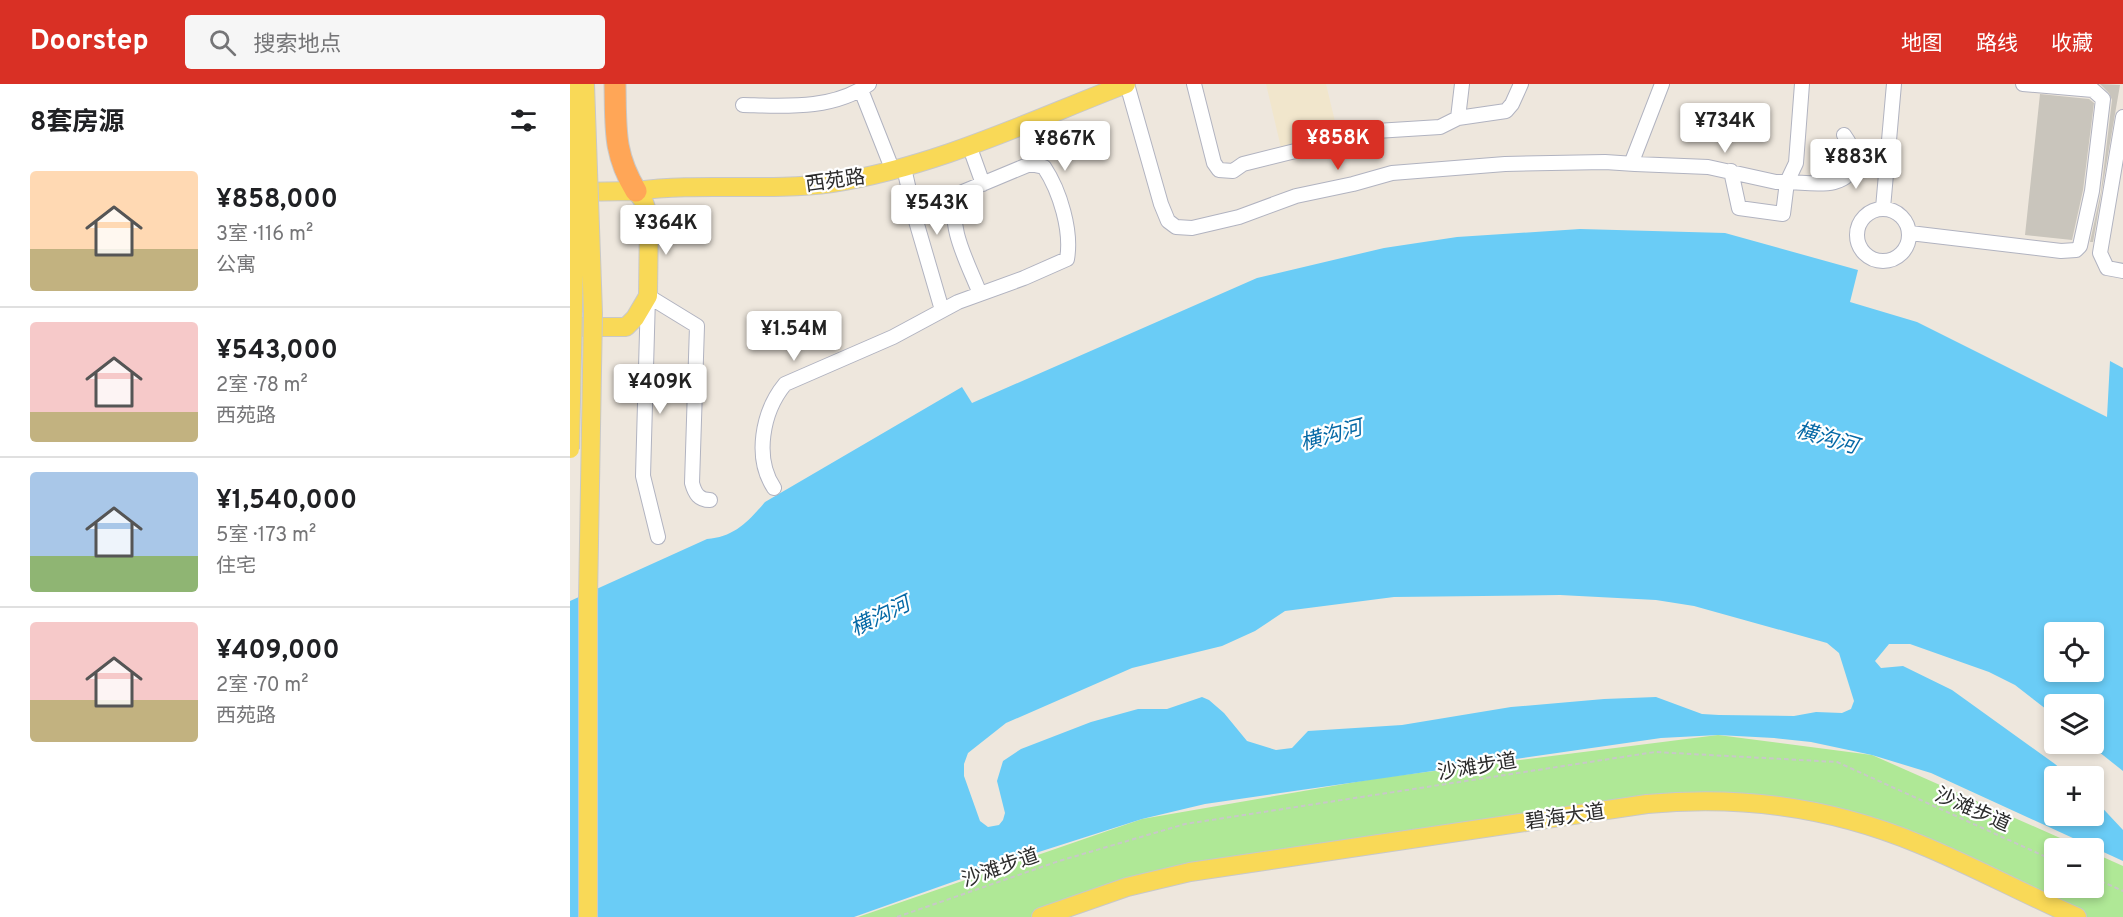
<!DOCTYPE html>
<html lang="zh">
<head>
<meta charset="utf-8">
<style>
	body { margin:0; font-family:Overpass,"Noto Sans SC",sans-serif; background:#f6f6f6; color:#202124; height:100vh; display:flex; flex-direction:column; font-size:22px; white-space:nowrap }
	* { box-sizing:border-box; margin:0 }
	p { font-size:20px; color:#757577 }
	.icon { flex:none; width:33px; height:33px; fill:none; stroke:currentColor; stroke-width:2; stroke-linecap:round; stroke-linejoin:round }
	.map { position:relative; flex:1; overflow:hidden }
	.drawer { display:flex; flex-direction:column; background:#fff; width:570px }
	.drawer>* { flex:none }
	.tools { position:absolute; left:1474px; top:538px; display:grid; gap:12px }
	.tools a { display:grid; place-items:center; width:60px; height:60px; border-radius:6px; background:#fff; box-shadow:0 3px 9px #0003; font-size:30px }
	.price { position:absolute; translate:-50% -51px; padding:0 14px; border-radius:6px; background:#fff; color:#222; font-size:20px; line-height:39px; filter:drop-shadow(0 2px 3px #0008) }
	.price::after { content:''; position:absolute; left:50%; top:36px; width:18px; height:14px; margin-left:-9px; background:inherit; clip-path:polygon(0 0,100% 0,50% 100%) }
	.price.current { background:#d93025; color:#fff }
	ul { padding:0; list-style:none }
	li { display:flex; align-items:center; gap:18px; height:150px; padding:0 30px }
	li+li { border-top:2px solid #e0e0e0 }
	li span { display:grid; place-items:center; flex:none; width:168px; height:120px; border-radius:6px; color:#555 }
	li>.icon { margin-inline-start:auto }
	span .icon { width:72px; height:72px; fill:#fffc; stroke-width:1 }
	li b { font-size:26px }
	h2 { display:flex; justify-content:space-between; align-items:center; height:72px; padding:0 30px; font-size:26px }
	header { display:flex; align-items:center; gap:36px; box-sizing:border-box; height:84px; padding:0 30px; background:#d93025; color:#fff }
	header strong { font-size:28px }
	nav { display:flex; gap:33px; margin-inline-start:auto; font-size:21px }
	.search { width:420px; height:54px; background:#f6f6f6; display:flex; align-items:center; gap:15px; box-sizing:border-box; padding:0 21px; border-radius:6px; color:#757577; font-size:22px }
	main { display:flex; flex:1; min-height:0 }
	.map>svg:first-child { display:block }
	.education { fill:#f1e6cc }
	.green { fill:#afe896 }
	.water { fill:#6accf6; fill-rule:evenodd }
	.building { fill:#c9c5bc }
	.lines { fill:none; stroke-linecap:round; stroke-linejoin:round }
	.minor-casing { stroke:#b1b3c0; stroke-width:16 }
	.major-casing { stroke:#c8c8c8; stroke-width:20 }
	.highway-casing { stroke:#c8c8c8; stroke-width:23 }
	.path { stroke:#c8c8c8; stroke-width:2; stroke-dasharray:4.5 3; stroke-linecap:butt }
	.minor { stroke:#fff; stroke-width:14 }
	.major { stroke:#f9d957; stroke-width:18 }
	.highway { stroke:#ffa657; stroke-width:21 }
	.major-bridge-casing { stroke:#c8c8c8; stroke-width:20; stroke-linecap:butt }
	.major-bridge { stroke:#f9d957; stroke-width:18 }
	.labels { text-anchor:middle; stroke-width:4.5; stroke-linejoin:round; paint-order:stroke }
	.street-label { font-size:20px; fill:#2c2c2c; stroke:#fff }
	.water-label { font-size:21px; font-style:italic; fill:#0569a6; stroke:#fff }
</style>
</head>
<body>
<header>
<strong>Doorstep</strong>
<div class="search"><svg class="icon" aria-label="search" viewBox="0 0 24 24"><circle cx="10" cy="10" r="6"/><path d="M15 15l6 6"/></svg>搜索地点</div>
<nav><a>地图</a><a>路线</a><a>收藏</a></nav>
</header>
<main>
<section class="drawer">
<h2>8套房源<svg class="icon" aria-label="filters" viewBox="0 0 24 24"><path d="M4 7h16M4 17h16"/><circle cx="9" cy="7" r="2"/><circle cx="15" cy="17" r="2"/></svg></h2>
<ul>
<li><span style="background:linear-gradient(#ffd9b3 65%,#c2b280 0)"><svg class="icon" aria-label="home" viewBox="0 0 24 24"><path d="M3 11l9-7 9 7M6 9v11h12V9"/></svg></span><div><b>¥858,000</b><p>3室 · 116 m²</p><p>公寓</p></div></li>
<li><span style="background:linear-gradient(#f6c9c9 75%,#c2b280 0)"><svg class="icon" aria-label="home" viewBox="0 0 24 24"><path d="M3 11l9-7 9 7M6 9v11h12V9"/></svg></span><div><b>¥543,000</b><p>2室 · 78 m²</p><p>西苑路</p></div></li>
<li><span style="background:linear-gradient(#a9c7e8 70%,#8fb573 0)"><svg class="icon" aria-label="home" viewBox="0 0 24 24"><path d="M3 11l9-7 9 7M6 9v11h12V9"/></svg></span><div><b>¥1,540,000</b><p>5室 · 173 m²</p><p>住宅</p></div></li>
<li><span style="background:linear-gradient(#f6c9c9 65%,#c2b280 0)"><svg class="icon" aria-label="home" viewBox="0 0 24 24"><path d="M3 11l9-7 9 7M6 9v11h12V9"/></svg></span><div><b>¥409,000</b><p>2室 · 70 m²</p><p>西苑路</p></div></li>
</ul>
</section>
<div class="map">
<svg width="1553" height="833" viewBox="0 0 1553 833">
	<rect width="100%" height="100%" fill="#eee7dd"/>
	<path class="education" d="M696 0H756L768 50 712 68Z"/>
	<path class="green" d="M1148 651 1302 671 1515 765H1485V804H1524V769L1553 782V833H1501L1308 745 1134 716 691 776 470 833H288L572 735 809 694Z"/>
	<path class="water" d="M1010 145 1155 149 1288 186 1280 218 1347 238 1537 333 1540 277 1553 284V687L1519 660H1524V621H1485V632L1445 601 1419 588 1340 560H1319L1305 577 1311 584 1333 582 1382 606 1485 680 1500 693H1485V732H1524V715L1553 746V777L1361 689 1302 671 1241 658 1204 654 1148 651 1091 654 635 720 572 735 450 774 284 833H0V517L137 455C164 453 178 438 195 418L392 303 402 319 687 194 814 164 887 153ZM990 511 1086 516 1124 522 1257 559 1269 569 1284 617 1281 625 1272 629 1246 628 1224 632 1149 631 1132 630 1086 613 1034 615 941 623 832 641 738 647 722 664 706 666 677 657 654 629 639 616 632 613 597 625H568L521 638 451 665 433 677 427 697 435 729 433 736 429 741 418 743 410 737 394 692V680L398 669 436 639 562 584 652 562 685 547 715 527 824 513ZM1485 549H1524V588H1485Z"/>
	<path class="building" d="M1530 0 1550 1 1523 158H1520L1531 108 1542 16 1539 9Z
		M1470 10 1519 15 1524 19 1513 106 1502 156 1455 151Z"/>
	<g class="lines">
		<defs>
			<path id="minor" d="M557 0 591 120 598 137 606 143 622 144 669 133 726 112 783 100 822 89 935 80 1035 78 1065 80
				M624 0 644 79 649 86 663 87 673 80 806 47 870 43 888 34 892 0
				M1092 0 1063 75 1065 80 1138 83 1206 98H1217L1226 79 1232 0
				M291 6 323 87
				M173 21C215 22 263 26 299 0
				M1553 33 1530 169 1537 184 1553 187
				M888 34 936 27 942 20 951 0
				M399 61 413 100
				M334 84 346 137 372 226
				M1161 87 1169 124 1213 130 1217 98C1239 98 1279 108 1283 78 1284 68 1280 59 1274 51
				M1313 124 1324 0
				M1287 151a26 26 0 1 1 52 0a26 26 0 1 1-52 0Z
				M1340 149 1491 167 1506 166 1510 162 1522 107 1533 15 1523 6 1453 0
				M78 212 73 392 88 453
				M78 212 127 242 122 399C125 410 129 416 140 416
				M204 404C184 374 192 328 215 300L323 253 388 218 454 194 497 175C502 147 490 107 474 83L460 80 388 110C375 140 399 181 410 210"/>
			<path id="major" d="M66 107C131 98 197 108 262 99 365 83 460 37 556 0
				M0 243H56L65 234 78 212 79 133 74 118 66 107 3 108
				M471 833 557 803 620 788 1077 720C1170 711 1263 724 1349 760 1403 782 1454 810 1507 833"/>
			<path id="highway" d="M45 0C46 44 43 69 66 107"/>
		</defs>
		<use href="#minor" class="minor-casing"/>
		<use href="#major" class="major-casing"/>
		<use href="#highway" class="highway-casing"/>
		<path class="path" d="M1524 794 1553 807
			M327 833 489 777 615 740 1085 668 1267 678 1485 777"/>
		<use href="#minor" class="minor"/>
		<use href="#major" class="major"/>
		<use href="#highway" class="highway"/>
		<defs>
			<path id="major-bridge" d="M15 0 23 229 18 516V833
				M0 365 4 176 1 0"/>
		</defs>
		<use href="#major-bridge" class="major-bridge-casing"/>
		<use href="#major-bridge" class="major-bridge"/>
	</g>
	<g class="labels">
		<g class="street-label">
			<text transform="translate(265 96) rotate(-8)" y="7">西苑路</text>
			<text transform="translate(907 682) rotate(-9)" y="7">沙滩步道</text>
			<text transform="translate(1403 725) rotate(24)" y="7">沙滩步道</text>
			<text transform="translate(995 732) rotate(-8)" y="7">碧海大道</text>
			<text transform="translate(430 783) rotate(-19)" y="7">沙滩步道</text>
		</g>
		<g class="water-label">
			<text transform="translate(761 351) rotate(-15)" y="7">横沟河</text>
			<text transform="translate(1257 354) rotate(16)" y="7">横沟河</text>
			<text transform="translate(310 532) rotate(-26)" y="7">横沟河</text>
		</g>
	</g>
</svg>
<div class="tools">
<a><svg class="icon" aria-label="locate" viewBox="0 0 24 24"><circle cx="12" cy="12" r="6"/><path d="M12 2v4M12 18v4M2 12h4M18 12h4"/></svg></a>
<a><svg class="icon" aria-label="layers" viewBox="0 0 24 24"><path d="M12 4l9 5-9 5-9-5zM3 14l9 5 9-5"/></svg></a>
<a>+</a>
<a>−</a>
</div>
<b class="price" style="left:1155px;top:70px">¥734K</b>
<b class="price current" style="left:768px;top:87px">¥858K</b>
<b class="price" style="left:495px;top:88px">¥867K</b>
<b class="price" style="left:1286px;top:106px">¥883K</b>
<b class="price" style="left:367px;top:152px">¥543K</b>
<b class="price" style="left:96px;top:172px">¥364K</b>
<b class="price" style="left:224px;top:278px">¥1.54M</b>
<b class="price" style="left:90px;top:331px">¥409K</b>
</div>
</main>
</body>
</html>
